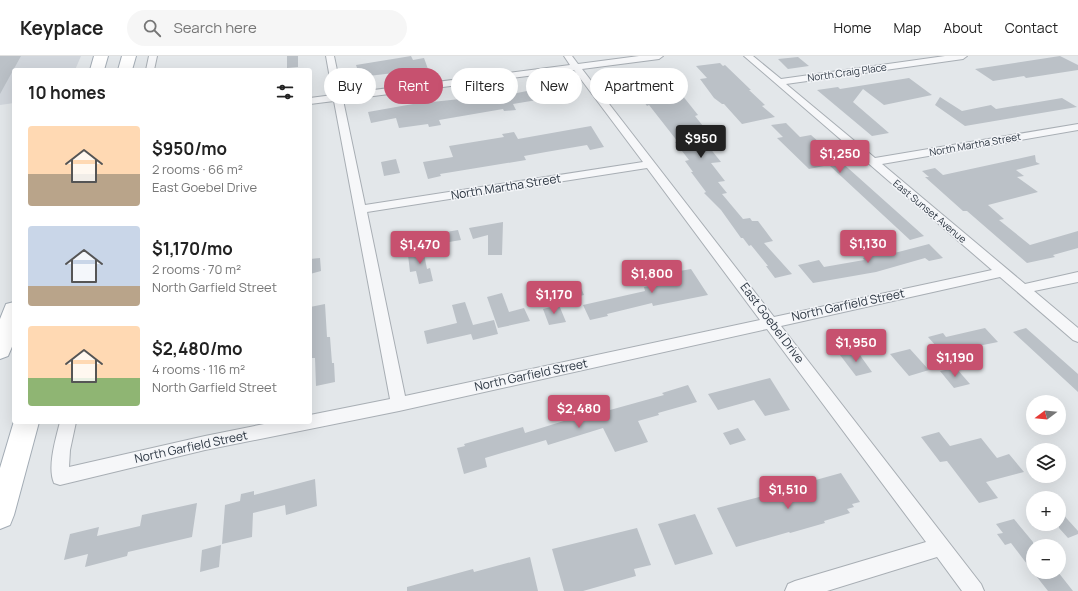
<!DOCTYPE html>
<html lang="en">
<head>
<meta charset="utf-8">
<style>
	body { margin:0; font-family:Manrope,sans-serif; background:#f6f6f6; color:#222; height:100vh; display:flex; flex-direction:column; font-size:15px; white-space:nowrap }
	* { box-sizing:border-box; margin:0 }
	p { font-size:13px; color:#767676 }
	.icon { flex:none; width:22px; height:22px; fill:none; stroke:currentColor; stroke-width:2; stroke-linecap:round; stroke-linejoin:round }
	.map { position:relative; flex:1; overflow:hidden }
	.drawer { position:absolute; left:12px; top:12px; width:300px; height:356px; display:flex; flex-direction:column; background:#fff; border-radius:4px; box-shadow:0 4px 16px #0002 }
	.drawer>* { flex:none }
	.guide { position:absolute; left:324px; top:12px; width:380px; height:36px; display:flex; gap:8px }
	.needle { width:26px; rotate:254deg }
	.controls { position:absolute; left:1026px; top:339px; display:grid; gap:8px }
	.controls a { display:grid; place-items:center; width:40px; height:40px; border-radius:50%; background:#fff; box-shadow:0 4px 16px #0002; font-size:20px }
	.price { position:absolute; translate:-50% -34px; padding:0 9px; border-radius:4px; background:#c7516f; color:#fff; font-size:13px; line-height:26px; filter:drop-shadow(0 1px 2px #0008) }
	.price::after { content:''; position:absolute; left:50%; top:24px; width:12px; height:9px; margin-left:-6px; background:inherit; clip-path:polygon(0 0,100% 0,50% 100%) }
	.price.selected { background:#222; color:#fff }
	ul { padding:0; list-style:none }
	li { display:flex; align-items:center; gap:12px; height:100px; padding:0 16px }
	li span { display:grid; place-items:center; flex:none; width:112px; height:80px; border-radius:4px; color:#555 }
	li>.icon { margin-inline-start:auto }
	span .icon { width:48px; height:48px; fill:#fffc; stroke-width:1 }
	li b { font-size:17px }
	h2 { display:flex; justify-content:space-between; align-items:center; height:48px; padding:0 16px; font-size:17px }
	.tag { padding:0 14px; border-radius:18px; background:#fff; box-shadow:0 4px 16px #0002; font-size:14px; line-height:36px }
	.tag.selected { background:#c7516f; color:#fff }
	header { display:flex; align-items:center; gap:24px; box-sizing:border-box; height:56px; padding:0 20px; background:#fff; border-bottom:1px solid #e0e0e0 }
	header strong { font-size:19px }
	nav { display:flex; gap:22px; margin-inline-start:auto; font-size:14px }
	.search { width:280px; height:36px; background:#f6f6f6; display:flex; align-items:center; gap:10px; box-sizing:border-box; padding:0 14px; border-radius:22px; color:#767676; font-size:15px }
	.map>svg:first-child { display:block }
	.built { fill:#d1d6dc }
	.building { fill:#bbc1c7 }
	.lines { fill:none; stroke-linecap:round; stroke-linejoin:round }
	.street-casing { stroke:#a8aeb4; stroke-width:2 }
	.primary-casing { stroke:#a3acb5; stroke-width:2 }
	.street { fill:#f6f7f9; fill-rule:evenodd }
	.primary { fill:#fff; fill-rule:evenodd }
	.labels { text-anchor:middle; stroke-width:3; stroke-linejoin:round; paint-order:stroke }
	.far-street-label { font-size:10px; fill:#2c3642; stroke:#f3f5f8 }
	.street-label { font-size:12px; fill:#2c3642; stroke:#f3f5f8 }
</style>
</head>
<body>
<header>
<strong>Keyplace</strong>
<div class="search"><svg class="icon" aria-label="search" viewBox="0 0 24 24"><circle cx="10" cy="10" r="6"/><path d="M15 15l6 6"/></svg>Search here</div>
<nav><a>Home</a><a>Map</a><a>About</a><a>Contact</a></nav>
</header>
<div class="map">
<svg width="1078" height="535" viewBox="0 0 1078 535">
	<rect width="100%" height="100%" fill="#e3e7ea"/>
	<path class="built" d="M0 0H81L75 14H14V47L0 49Z"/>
	<path class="building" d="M0 0H21L0 38Z
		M287 0H298V11L287 12Z
		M411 0 413 4 424 2 428 13 360 21 356 9Z
		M1060 0 1078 9V14L1026 22 1024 20 993 25 975 13Z
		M798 1 809 10 788 13 778 3Z
		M720 7 723 10 725 9 751 34H749L765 49 762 50 775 61 742 68 724 48H722L714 42 700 23 707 22 696 10Z
		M648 14 662 30 669 29 674 35 678 34 698 59 695 60 715 85 705 86 721 106 711 107 725 125 718 126 727 137 722 138 743 163 750 162 752 165H758L773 185 764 187 792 218 775 222 766 210H768L751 189 749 190 743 182H741L721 154 704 137 706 136 691 116H693L685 105 689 104 675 86H678L649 49 647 50 623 17Z
		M909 22 932 39 884 49 863 33 853 46 889 77 872 80 817 34 838 31 840 33Z
		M562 28 569 38 567 39 513 48 516 54 504 55 503 53 439 64 441 69 429 71 428 68 399 72 396 62 371 67 368 56 413 48 517 37Z
		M940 41 962 55 991 49 996 53 1062 42 1077 51 965 70 935 49Z
		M786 67 800 81 811 79 924 180 910 184 829 109 809 113 777 82 783 81 771 69Z
		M591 70 604 91 590 94 587 89 546 96 524 100 526 104 440 118 441 120 428 123 423 106 453 101 449 90 504 81 502 78 514 76 518 83Z
		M1035 99 1036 106 1040 108 1016 114 1024 120 1017 121 1038 136 988 149 1004 163 999 164 1030 189 1078 175V192L1053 199 1055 201 1027 207 967 155H963L925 121H929L922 115 935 112 943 119Z
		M396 103 400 117 384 120 381 106Z
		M503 166 502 199H488V179L473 183 469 172Z
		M458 174 461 184 443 187 440 177Z
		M422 188 427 213 430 212 433 225 419 228 416 215 410 216 408 199H413L412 190Z
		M929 188 943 202 929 205 925 202 876 216 813 227 798 209 819 204 824 211 864 204 863 202 881 198 883 200Z
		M320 202 321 215 310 218V203Z
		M691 213 708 239 653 250 652 247 607 258 608 260 590 264 583 249 645 235 644 231 657 229 652 220Z
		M579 227 584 239 549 247 545 236Z
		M502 237 509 256 524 252 530 265 498 272 487 241Z
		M465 246 473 269 494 264 498 278 473 284 471 278 427 288 424 275 457 267 452 249Z
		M325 248 327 281H330L332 307H334L335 326 316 330 315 302H312L310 251Z
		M559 249 566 266 549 269 543 253Z
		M985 272 998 286 978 290 980 292 945 300 928 281 943 277 946 281Z
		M1026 272 1078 318V336L1013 276Z
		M910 293 929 314 909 320 890 298Z
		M857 295 872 316 856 320 840 299Z
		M956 312 970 328 954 332 940 315Z
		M770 322 790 354 765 360 754 344 718 354 708 338Z
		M688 329 697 346 658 357 659 359 638 365 648 386 615 396 603 372 548 389 546 384 485 402 487 411 464 418 457 392 465 390 464 388 523 371 525 377 609 351 610 354 664 339 662 337Z
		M738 372 746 384 730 389 723 377Z
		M939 376 950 390 981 382 997 402 1009 398 1024 416 986 426 998 442 979 447 947 405 940 406 921 381Z
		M841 417 860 446 852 448 854 451 847 453 850 457 824 465 825 467 790 477 789 476 736 491 717 452 813 427 812 425Z
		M315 423 317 450 286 459 285 449 253 457 252 481 222 488 225 449 240 445 241 438 254 435V439Z
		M197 447 192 481 128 496 127 500 85 511 88 498 64 504 70 478 99 471 97 480 140 470 142 459Z
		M1059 454 1078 475V478L1068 482 1059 472Z
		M695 458 713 498 675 509 658 468Z
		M1014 463 1033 486V516L1011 487 1005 489 997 478 1003 477 996 468Z
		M637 472 651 509 634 513 636 520 583 535H564L552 493Z
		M221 489 219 511 200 516 202 494Z
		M530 501 538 535H407V531L473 513 474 516Z
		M1033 516H1058L1073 535H1048Z"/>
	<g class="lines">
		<defs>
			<path id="street" d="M149 0H157L154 14H146Z
				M326 0H334L342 38 570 9 564 0H572L578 8 639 0H663L659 3 582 13 774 261 992 214 744 0H753L781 23 945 0H967L963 3 786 28 875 102 1078 68V74L882 108 1025 228 1078 216V226L1034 235 1078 272V286L1073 284 1000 221 781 270 981 528 984 535H962L937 501 827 535H785L788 528 795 525 926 486 767 273 399 355 205 394 60 429 54 427C47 411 56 382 60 366H76L70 394 69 411 205 380 274 366H310V359L390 343 334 45 310 48V42L333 39ZM574 14 643 106 365 149 343 44ZM647 112 760 264 405 340 367 156Z"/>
			<path id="primary" d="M94 0H108L104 14H90Z
				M122 0H136L132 14H118Z
				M14 246V286L8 300 0 303V263L6 248Z
				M14 365 39 366 14 459 10 469 0 473V412Z"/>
		</defs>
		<use href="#street" class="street-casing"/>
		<use href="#primary" class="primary-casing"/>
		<use href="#street" class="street"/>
		<use href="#primary" class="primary"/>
	</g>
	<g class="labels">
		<g class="far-street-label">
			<text transform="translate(847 16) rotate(-8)" y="4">North Craig Place</text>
			<text transform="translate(975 88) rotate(-10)" y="4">North Martha Street</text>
			<text transform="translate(930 155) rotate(40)" y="4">East Sunset Avenue</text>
		</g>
		<g class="street-label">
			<text transform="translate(506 131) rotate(-9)" y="4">North Martha Street</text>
			<text transform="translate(848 249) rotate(-12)" y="4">North Garfield Street</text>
			<text transform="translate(772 267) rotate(53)" y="4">East Goebel Drive</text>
			<text transform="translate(531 319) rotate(-12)" y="4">North Garfield Street</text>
			<text transform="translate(191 391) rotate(-12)" y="4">North Garfield Street</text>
		</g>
	</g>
</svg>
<div class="controls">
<a><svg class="needle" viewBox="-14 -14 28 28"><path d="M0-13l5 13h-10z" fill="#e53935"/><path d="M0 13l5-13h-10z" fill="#767676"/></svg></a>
<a><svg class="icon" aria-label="layers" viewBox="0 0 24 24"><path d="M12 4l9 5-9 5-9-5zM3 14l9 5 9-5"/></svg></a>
<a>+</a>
<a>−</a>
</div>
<b class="price selected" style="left:701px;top:103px">$950</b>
<b class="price" style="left:840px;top:118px">$1,250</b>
<b class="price" style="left:868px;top:208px">$1,130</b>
<b class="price" style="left:420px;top:209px">$1,470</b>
<b class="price" style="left:652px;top:238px">$1,800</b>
<b class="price" style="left:554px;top:259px">$1,170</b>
<b class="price" style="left:856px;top:307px">$1,950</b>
<b class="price" style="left:955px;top:322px">$1,190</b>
<b class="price" style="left:579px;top:373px">$2,480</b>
<b class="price" style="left:788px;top:454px">$1,510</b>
<div class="guide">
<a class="tag">Buy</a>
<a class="tag selected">Rent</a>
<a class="tag">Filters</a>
<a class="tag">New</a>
<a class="tag">Apartment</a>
</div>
<section class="drawer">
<h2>10 homes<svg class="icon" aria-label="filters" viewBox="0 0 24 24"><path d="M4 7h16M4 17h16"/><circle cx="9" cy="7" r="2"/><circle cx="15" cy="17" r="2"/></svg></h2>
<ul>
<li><span style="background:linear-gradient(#ffd9b3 60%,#b9a48a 0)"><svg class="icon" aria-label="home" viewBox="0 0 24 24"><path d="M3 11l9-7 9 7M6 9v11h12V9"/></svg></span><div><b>$950/mo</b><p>2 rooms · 66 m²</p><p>East Goebel Drive</p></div></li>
<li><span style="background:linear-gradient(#c9d6e8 75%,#b9a48a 0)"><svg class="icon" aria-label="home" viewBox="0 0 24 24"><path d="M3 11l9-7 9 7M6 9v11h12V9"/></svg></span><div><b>$1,170/mo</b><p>2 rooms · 70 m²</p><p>North Garfield Street</p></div></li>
<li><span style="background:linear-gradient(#ffd9b3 65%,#8fb573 0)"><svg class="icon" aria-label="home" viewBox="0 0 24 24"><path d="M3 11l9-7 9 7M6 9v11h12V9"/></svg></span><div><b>$2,480/mo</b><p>4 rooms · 116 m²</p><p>North Garfield Street</p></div></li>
</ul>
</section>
</div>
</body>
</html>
